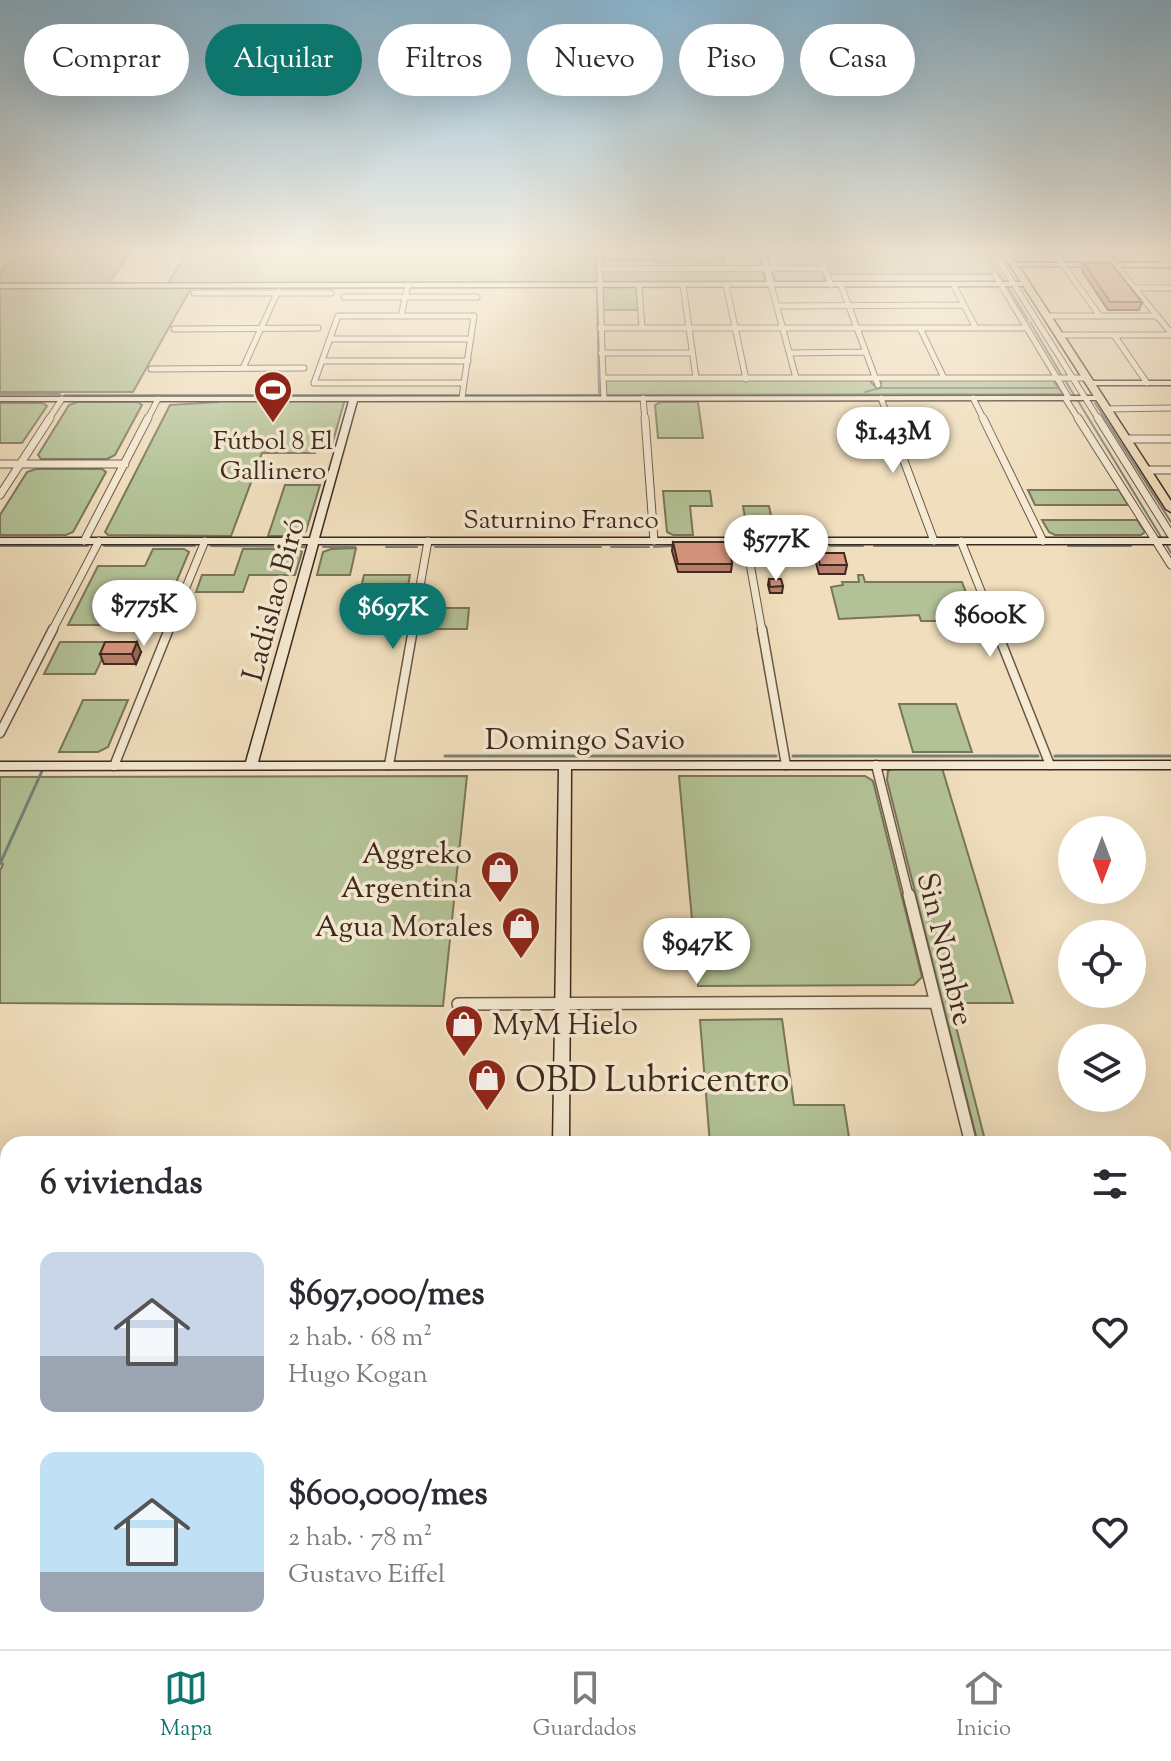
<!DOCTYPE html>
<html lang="es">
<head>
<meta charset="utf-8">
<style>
	body { margin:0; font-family:"Sorts Mill Goudy",serif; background:#f7f7f7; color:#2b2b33; height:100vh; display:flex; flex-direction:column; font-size:30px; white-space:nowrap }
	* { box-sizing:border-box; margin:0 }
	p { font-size:26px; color:#7c7c81 }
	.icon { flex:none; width:44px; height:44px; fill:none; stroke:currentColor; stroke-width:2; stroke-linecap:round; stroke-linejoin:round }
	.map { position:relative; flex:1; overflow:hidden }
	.sheet { position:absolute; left:0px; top:1136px; width:1172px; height:514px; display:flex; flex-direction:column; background:#fff; border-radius:24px 24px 0 0; box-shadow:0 8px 32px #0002 }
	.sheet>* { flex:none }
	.guide { position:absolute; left:24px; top:24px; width:1124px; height:72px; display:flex; gap:16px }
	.needle { width:52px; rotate:180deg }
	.tools { position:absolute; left:1058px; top:816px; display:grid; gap:16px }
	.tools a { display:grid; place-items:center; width:88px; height:88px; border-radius:50%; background:#fff; box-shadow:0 8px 32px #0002; font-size:40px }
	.price { position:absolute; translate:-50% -68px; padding:0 18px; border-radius:28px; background:#fff; color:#222; font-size:26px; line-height:52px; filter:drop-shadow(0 2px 4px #0008) }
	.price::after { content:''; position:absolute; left:50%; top:48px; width:24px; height:18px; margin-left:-12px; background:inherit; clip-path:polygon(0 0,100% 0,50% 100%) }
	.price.active { background:#0f766e; color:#fff }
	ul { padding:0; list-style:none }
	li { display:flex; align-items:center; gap:24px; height:200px; padding:0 40px }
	li span { display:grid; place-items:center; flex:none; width:224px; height:160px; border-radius:16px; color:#555 }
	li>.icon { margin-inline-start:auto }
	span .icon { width:96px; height:96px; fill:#fffc; stroke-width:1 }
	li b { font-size:34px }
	h2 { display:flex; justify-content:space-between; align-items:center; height:96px; padding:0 40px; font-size:34px }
	.chip { padding:0 28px; border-radius:36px; background:#fff; box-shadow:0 8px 32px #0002; font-size:28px; line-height:72px }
	.chip.active { background:#0f766e; color:#fff }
	.tab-bar { display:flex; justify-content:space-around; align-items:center; height:112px; border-top:2px solid #e1e1e2; background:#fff; font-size:22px; color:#7c7c81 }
	.tab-bar a { display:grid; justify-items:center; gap:4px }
	.tab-bar .active { color:#0f766e }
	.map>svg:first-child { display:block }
	.green { fill:#b3c296; stroke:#79755a; stroke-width:2 }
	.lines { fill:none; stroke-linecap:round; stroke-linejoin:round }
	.stream-far2 { stroke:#768178; stroke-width:2 }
	.stream-far1 { stroke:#768178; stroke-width:3 }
	.stream { stroke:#768178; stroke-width:4 }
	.street-far3-casing { stroke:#6b5646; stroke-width:7 }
	.street-far2-casing { stroke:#6b5646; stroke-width:9 }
	.street-far1-casing { stroke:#6b5646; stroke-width:11 }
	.street-casing { stroke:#6b5646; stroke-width:14 }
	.secondary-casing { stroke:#3f281e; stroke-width:3 }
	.primary-casing { stroke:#3f281e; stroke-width:3 }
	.street-far3 { stroke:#f5ead3; stroke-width:5 }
	.street-far2 { stroke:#f5ead3; stroke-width:7 }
	.street-far1 { stroke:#f5ead3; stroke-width:8 }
	.street { stroke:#f5ead3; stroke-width:11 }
	.secondary { fill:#f5ead3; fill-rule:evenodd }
	.primary { fill:#f0debc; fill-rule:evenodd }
	.wall { fill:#ba816f; stroke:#3f281e; stroke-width:2 }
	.shaded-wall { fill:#97695a; stroke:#3f281e; stroke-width:2 }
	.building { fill:#d89681; stroke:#3f281e; stroke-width:2 }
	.labels { text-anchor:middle; stroke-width:7; stroke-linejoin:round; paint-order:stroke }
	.far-poi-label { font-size:26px; fill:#3f281e; stroke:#f5ead3 }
	.far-street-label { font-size:26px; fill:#3f281e; stroke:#f5ead3 }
	.street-label { font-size:30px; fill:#3f281e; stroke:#f5ead3 }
	.poi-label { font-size:30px; fill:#3f281e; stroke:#f5ead3; text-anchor:end }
	.near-poi-label { font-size:36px; fill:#3f281e; stroke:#f5ead3; text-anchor:start }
</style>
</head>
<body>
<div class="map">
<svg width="1171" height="1649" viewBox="0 0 1171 1649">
	<rect width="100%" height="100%" fill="#f0debc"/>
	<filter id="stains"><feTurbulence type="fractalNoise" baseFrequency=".0025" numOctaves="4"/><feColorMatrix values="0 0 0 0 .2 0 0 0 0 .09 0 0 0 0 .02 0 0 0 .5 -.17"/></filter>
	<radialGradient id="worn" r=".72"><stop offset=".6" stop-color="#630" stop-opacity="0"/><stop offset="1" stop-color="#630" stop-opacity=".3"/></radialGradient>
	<path class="green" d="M17 251H132L109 283H0V271Z
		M188 251H596L597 282 168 283Z
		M820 251H983L997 274H829Z
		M608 253H655L656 260H672V253H688L690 260H714V253H722L725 266H656L655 260H604Z
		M761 270 766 282H602V271Z
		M820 270 826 282H776L771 271Z
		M602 287H636L638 310H602Z
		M0 288H191L133 392H0Z
		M602 380H869L875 386H881V382L884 380H1053L1063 394 602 396Z
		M220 399H345L332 445H318L315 453H262L231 536 108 535 105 532 170 405 218 402Z
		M77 402H138L142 405 115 455 107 459H41L38 455 69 405Z
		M661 402H698L703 438H658L655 405Z
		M0 403H43L47 406 22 443H0Z
		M36 469H102L106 472 73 532 66 535H0V515L27 472Z
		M285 485H320L306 531 297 536H268Z
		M1028 490H1119L1128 505H1035Z
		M663 491H710L712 506H690L693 535H673L667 532Z
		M743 506H769L775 535H748Z
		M1042 520H1137L1145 532 1141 535H1055L1049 532Z
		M356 548 350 575H317L323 552 331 549Z
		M153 549H184L189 552 158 625H68L98 566H145Z
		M243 549H296L302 552 295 575H249L243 592H196L202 575H234Z
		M364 575H410L407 592H360Z
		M858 575H863L865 582H962L977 621H921L919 615 839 619 831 587 843 585 842 582H859Z
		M429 608H469L467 629H426Z
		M356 609H404L401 627H352Z
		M60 642H110L95 674H44Z
		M83 700H128L108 747 98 752H59Z
		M899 704H956L972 752H913Z
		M895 768H942L1013 1003H950L986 1144H978L887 780 888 771Z
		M467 776 443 1006 0 1003V871L3 864 0 863V777Z
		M679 776H865L873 781 922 977 914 985 698 986Z
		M782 1019 794 1105H844L850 1144H710L700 1020Z
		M1164 1379H1171V1649H754V1642H1164Z"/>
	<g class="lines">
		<path class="stream-far2" d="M986 251 1005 282
			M0 274 20 251
			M0 284H43
			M353 287H405
			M411 287H597
			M1008 287 1028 320
			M597 289 599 393
			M1030 322 1062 376
			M1065 380 1074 395
			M865 392 880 388H1060
			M0 394H60
			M65 395H460
			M466 395 965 394 967 398
			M1078 401 1161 537
			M1095 403 1171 522
			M1166 544 1171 553
			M0 546H88
			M104 546H195
			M211 546 305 547
			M729 546H741
			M753 546H823
			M830 546H863
			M874 546H956
			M1068 546H1131
			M323 547H355
			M386 547H417
			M435 547H601
			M611 547H649
			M654 547 674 546"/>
		<path class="stream-far1" d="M445 756H776
			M793 756H1038
			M1055 756H1171
			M0 864 42 771"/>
		<path class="stream" d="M1164 1346H1171
			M0 1348H8
			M1164 1374H1171
			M0 1376H8
			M748 1642 749 1649"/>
		<defs>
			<path id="street-far3" d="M599 251 603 378H1087
				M599 251H762
				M819 251 831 285
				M993 251 1099 420
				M1053 251 1100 316
				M1104 251 1171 333
				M1158 251 1171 265
				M599 269 825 268
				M995 275 1069 398
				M953 284 976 328
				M639 285 642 328
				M683 285 696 378
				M726 285 746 379
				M771 285 796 378
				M841 285 878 385
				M1135 288H1171
				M194 293H331
				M344 297H477
				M777 306 964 305
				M338 316H474L464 383H314Z
				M401 316 408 285
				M1047 316H1157
				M600 328H1027
				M920 328 944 378
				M174 329 318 328
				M1059 335H1171
				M1114 335 1147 383
				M330 339H471
				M601 353H692
				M789 353 866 352
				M322 361H468
				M243 368 278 291
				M151 369 304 368
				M603 378 604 398
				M462 398 464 383
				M643 398 645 420
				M881 398 889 420
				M973 398 984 420
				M1065 398 1079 420
				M1106 409 1171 408
				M48 420 62 399
				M147 420 158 399"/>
			<path id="street-far2" d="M645 418 654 541
				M888 418 934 541
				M983 418 1043 541
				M1078 418 1171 565
				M1098 418 1171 535
				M1126 439H1171
				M0 464H125
				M1146 470H1171
				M0 495 50 418
				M84 541 148 418
				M746 541 762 631
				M961 541 997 631
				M52 631 99 541
				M168 631 205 541
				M412 631 428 541"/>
			<path id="street-far1" d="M762 629 786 765
				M996 629 1050 765
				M0 733 53 629
				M389 765 413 629
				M876 765 909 897
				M114 766 169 629"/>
			<path id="street" d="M909 895 971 1144
				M458 1004 935 1002"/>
			<path id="secondary" d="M759 251H765L774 282H1026L1029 284 1026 286 0 288V284L767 282Z
				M1014 263H1171V267L1012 266 1011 265Z
				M1087 381H1171V385H1090L1086 383Z
				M1099 396H1102V400L357 401 319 538H1171V544H318L258 762 1171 761V769H571L569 1144H553L559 769 0 770V762H246L308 544H0V538H310L349 401H0V397Z
				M1164 1349H1171V1367H1164Z
				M0 1351H8V1369H0Z"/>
			<path id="primary" d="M1001 251H1009L1171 501V512L1166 509Z"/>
		</defs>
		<use href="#street-far3" class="street-far3-casing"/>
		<use href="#street-far2" class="street-far2-casing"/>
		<use href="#street-far1" class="street-far1-casing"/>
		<use href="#street" class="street-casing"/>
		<use href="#secondary" class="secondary-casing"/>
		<use href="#primary" class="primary-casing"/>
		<use href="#street-far3" class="street-far3"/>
		<use href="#street-far2" class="street-far2"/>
		<use href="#street-far1" class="street-far1"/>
		<use href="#street" class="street"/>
		<use href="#secondary" class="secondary"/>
		<use href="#primary" class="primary"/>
	</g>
	<path class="wall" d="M1084 263 1142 302 1139 310H1108L1082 271Z
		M673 542 732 564 731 572H678L672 551Z
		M817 553 847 565 845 574H819L816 563Z
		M769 579 783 586 782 593H770L768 585Z
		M141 652 136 664H104L100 654Z"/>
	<path class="shaded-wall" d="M137 642 141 652 136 664 132 654Z"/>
	<path class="building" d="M1084 263H1111L1142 302H1110Z
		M673 542H730L732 564H678Z
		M817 553H844L847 565H820Z
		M769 579H781L783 586 770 587Z
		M105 642H137L132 654H100Z"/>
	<linearGradient id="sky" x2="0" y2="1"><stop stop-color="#89b7d3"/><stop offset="0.52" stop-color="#f8f0e1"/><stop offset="1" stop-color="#f8f0e1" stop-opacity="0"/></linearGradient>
	<rect width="1171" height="482" fill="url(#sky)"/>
	<defs>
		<symbol id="stadium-pin" viewBox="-11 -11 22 30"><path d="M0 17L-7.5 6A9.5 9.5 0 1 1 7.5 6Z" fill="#8f2418" stroke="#f5ead3"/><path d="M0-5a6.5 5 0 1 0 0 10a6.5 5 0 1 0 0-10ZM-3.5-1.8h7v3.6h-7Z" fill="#fff"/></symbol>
		<symbol id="shop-pin" viewBox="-11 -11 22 30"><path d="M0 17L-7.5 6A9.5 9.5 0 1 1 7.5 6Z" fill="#8f2418" stroke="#f5ead3"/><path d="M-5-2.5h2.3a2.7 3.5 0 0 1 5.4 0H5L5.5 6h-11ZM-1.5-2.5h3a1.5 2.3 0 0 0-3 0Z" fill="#fff"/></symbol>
	</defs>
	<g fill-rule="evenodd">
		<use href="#stadium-pin" x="251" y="368" width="44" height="60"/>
		<use href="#shop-pin" x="478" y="848" width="44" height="60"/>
		<use href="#shop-pin" x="499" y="904" width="44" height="60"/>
		<use href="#shop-pin" x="442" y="1002" width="44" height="60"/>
		<use href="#shop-pin" x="465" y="1056" width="44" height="60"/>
	</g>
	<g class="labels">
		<g class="far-poi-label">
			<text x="273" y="449">Fútbol 8 El<tspan x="273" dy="30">Gallinero</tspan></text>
		</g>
		<g class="far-street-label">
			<text x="561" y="528">Saturnino Franco</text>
		</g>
		<g class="street-label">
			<text transform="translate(273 599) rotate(-75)" y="10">Ladislao Biró</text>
			<text x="585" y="749">Domingo Savio</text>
			<text transform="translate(946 949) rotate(76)" y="10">Sin Nombre</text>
		</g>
		<g class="poi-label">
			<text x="472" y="863">Aggreko<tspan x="472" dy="34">Argentina</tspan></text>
			<text x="493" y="936">Agua Morales</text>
			<text x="492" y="1034" text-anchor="start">MyM Hielo</text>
		</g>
		<g class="near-poi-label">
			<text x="515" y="1091">OBD Lubricentro</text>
		</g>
	</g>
	<rect width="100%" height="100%" filter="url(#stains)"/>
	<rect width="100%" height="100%" fill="url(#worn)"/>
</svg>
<div class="tools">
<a><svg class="needle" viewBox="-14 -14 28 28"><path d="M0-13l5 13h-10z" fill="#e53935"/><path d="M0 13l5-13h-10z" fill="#7c7c81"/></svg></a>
<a><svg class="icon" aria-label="locate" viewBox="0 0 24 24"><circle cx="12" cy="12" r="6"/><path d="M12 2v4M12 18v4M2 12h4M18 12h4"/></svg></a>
<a><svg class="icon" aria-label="layers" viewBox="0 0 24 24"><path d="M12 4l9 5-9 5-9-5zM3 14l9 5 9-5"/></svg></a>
</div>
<b class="price" style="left:893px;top:475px">$1.43M</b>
<b class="price" style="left:776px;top:583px">$577K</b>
<b class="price" style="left:144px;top:648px">$775K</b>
<b class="price active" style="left:393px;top:651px">$697K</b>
<b class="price" style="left:990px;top:659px">$600K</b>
<b class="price" style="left:697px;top:986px">$947K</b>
<div class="guide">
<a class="chip">Comprar</a>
<a class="chip active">Alquilar</a>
<a class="chip">Filtros</a>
<a class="chip">Nuevo</a>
<a class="chip">Piso</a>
<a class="chip">Casa</a>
</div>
<section class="sheet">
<h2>6 viviendas<svg class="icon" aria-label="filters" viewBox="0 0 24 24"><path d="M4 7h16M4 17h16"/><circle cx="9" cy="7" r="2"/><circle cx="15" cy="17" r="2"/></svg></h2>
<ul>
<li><span style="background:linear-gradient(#c9d6e8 65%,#9aa5b1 0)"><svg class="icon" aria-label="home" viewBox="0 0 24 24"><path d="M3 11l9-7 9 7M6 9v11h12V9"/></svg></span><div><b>$697,000/mes</b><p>2 hab. · 68 m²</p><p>Hugo Kogan</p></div><svg class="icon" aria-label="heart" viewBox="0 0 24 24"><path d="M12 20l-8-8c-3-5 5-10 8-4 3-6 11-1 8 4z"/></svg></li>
<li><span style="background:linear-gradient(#bfe0f5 75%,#9aa5b1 0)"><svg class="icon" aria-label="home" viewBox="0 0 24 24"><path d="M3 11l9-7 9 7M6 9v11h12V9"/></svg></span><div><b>$600,000/mes</b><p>2 hab. · 78 m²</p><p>Gustavo Eiffel</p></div><svg class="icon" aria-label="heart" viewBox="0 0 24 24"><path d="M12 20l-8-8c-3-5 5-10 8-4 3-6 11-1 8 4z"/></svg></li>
</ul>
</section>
</div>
<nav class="tab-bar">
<a class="active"><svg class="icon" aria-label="map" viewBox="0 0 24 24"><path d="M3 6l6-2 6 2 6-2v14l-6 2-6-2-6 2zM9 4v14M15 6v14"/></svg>Mapa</a>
<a><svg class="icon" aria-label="saved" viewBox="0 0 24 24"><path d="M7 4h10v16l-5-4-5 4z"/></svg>Guardados</a>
<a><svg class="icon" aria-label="home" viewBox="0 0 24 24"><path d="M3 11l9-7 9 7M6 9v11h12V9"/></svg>Inicio</a>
</nav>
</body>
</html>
